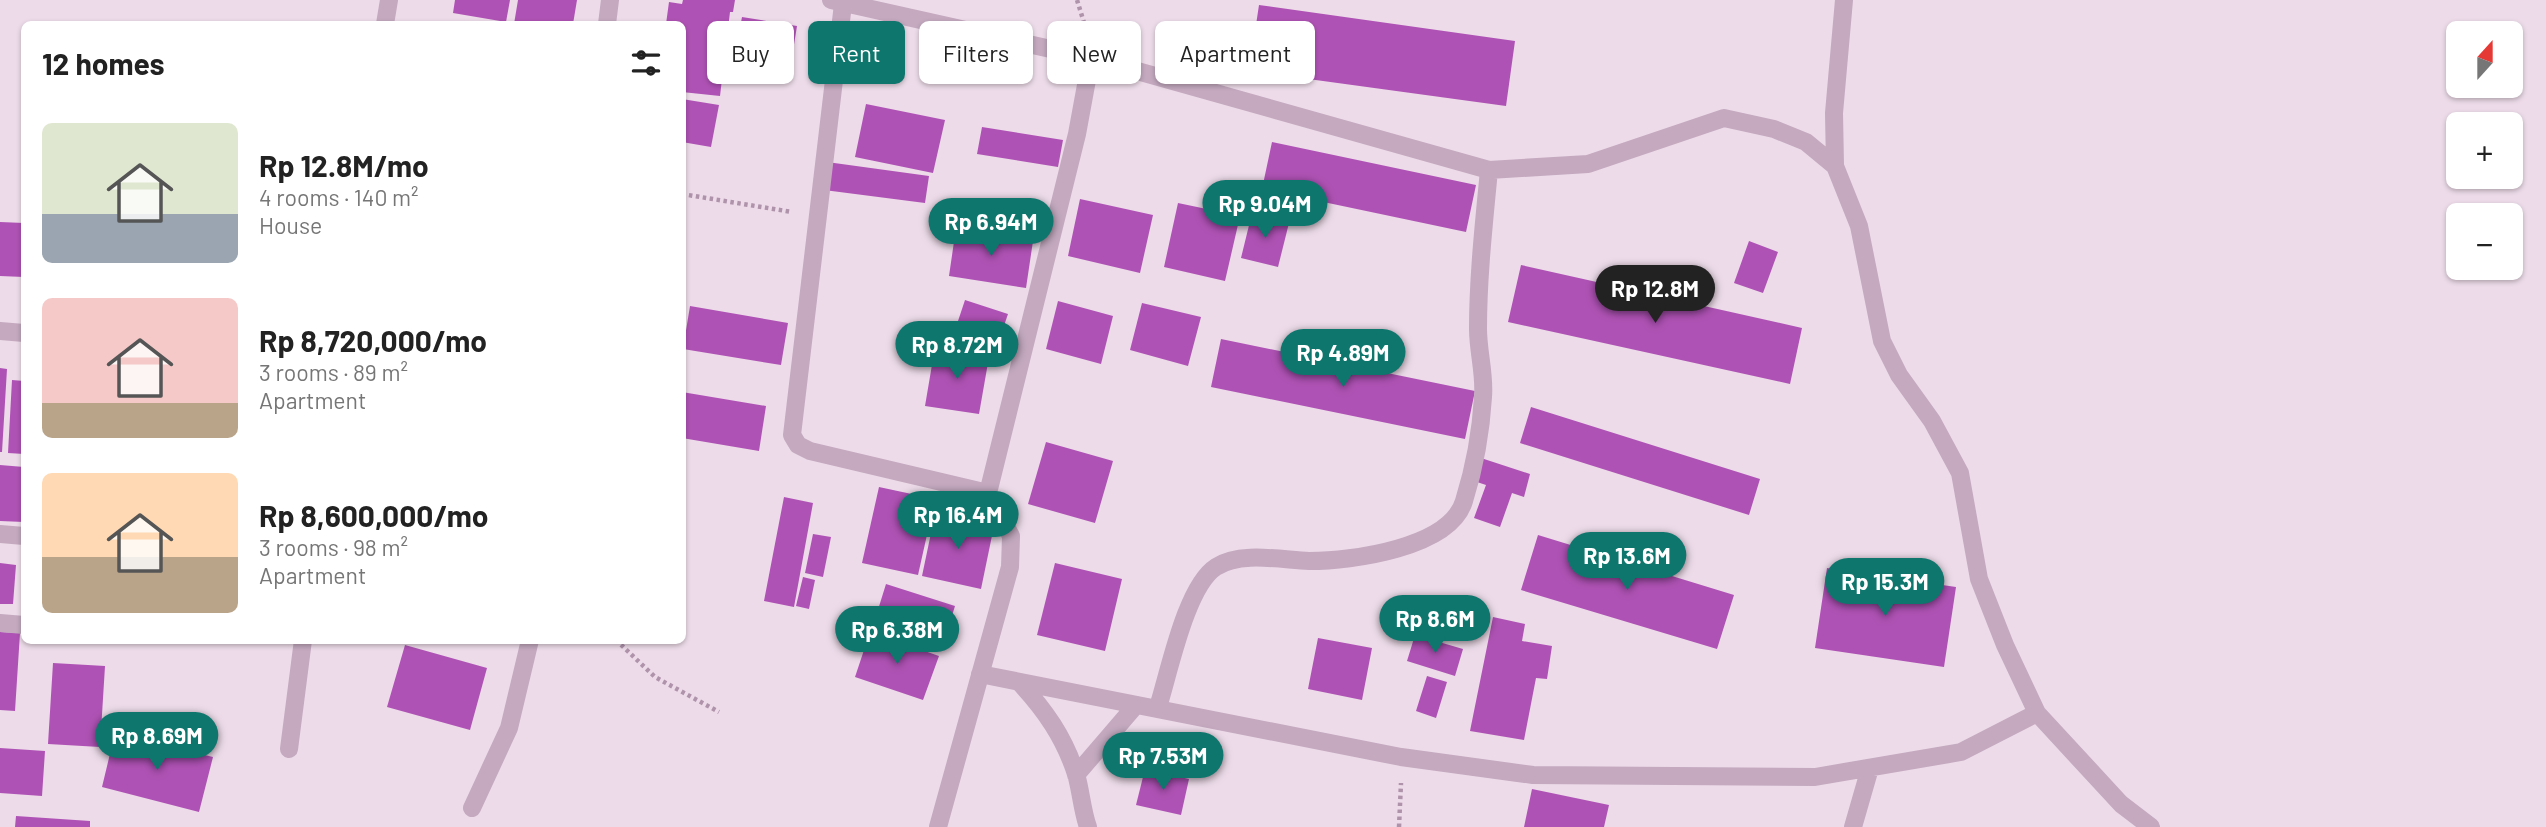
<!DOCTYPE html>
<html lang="en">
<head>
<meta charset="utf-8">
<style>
	body { margin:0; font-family:Barlow,sans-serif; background:#f6f6f6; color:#222; height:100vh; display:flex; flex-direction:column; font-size:26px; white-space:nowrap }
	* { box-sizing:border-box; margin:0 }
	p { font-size:23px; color:#767676 }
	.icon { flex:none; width:38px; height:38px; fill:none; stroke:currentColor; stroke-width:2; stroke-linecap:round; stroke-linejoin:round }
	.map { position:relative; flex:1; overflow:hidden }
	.side { position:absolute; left:21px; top:21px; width:665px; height:623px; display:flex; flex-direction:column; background:#fff; border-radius:10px; box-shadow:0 2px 5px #0004 }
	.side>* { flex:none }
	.banner { position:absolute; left:707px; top:21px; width:665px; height:63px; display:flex; gap:14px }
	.needle { width:46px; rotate:21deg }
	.buttons { position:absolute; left:2446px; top:21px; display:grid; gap:14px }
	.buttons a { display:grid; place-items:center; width:77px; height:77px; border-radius:10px; background:#fff; box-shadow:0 2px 5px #0004; font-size:35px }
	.price { position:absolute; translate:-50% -60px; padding:0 16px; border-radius:24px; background:#0f766e; color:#fff; font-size:23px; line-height:46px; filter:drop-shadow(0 2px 4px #0008) }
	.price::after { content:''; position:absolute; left:50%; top:42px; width:21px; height:16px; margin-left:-10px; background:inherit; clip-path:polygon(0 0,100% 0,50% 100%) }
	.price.on { background:#222; color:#fff }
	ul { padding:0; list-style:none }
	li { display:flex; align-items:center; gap:21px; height:175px; padding:0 21px }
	li span { display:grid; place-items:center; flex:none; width:196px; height:140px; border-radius:10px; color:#555 }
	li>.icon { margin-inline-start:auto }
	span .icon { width:84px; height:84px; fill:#fffc; stroke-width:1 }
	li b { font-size:30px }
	h2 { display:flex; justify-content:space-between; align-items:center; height:84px; padding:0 21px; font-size:30px }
	.tag { padding:0 24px; border-radius:10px; background:#fff; box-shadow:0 2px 5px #0004; font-size:24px; line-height:63px }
	.tag.on { background:#0f766e; color:#fff }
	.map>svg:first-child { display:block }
	.building { fill:#af52b5 }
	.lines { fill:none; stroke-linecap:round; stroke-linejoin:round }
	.path { stroke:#af93ab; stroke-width:4.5; stroke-dasharray:3.5 3.5; stroke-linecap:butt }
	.minor { stroke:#c4a9bf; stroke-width:18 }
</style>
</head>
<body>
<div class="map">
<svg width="2546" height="827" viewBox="0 0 2546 827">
	<rect width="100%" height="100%" fill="#eddbe9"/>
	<path class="building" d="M455 0H510L506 22 453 13Z
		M518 0H577L573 24H514Z
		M683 0H735L733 12H730L720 96 682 92V24H666L669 2 682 4Z
		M1259 5 1515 41 1506 106 1249 71Z
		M742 17 797 26 791 63 735 54Z
		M682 99 719 105 711 147 682 142Z
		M866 104 945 120 933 173 855 157Z
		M982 127 1063 140 1058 167 977 154Z
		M1272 142 1476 185 1466 232 1262 189Z
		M827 162 929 176 925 203 824 190Z
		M1080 199 1153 215 1140 273 1068 256Z
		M1178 203 1240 216 1225 281 1164 267Z
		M1252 213 1289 223 1278 267 1241 258Z
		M0 222 24 223V277L0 276Z
		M956 228 1033 241 1026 288 949 276Z
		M1749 241 1778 252 1763 293 1734 283Z
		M1521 265 1802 328 1790 384 1508 322Z
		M965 300 1008 314 996 349 953 336Z
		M1058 301 1113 316 1101 364 1046 349Z
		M1142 303 1201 317 1188 366 1130 350Z
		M690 306 788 323 781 365 683 349Z
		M1221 339 1475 391 1465 439 1211 387Z
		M935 347 989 357 979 414 925 406Z
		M0 368 7 369 2 452H0Z
		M12 380 24 381V454L8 453Z
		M682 392 766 406 759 451 682 438Z
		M1531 407 1760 479 1749 515 1520 443Z
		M1046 442 1113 461 1095 523 1028 504Z
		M1481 458 1530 474 1524 497 1512 493 1500 527 1474 518 1486 485 1474 481Z
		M0 465 24 467V522L0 521Z
		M879 487 935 499 918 575 862 563Z
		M784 497 813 503 794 607 764 601Z
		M935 514 994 526 981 589 922 576Z
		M813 534 831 537 823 577 805 573Z
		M1538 535 1734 595 1717 649 1521 590Z
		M0 563 16 565 13 604H0Z
		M1055 563 1122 579 1105 651 1037 635Z
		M1827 568 1956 587 1944 667 1815 648Z
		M803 577 815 580 809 609 796 606Z
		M886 584 955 606 941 651 872 629Z
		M1493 617 1525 624 1522 641 1552 646 1547 679 1536 678 1524 740 1470 731Z
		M0 632 20 633 15 711 0 710Z
		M870 632 939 656 923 700 855 677Z
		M1415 635 1463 649 1455 676 1407 661Z
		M1318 638 1372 648 1362 700 1308 689Z
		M405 645 487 668 470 730 387 707Z
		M53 663 105 666 100 747 48 744Z
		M1427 676 1447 682 1436 718 1416 711Z
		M115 733 213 757 199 812 102 787Z
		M0 748 45 751 42 796 0 793Z
		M1145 769 1189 779 1181 815 1136 805Z
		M1532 789 1609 805 1604 827H1524Z
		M16 816 90 821V827H15Z"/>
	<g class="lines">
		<path class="path" d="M1077 0 1086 29
			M682 194 792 212
			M616 640 655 677 719 712
			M1399 827 1401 783"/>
		<path class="minor" d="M831 0 1091 58 1489 170 1588 164 1724 118 1774 129 1806 142 1835 166 1859 226 1882 341 1899 375 1932 421 1960 473 1979 579 2005 645 2037 713 2121 804 2151 827
			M843 4 792 435 798 445 810 451 988 493
			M385 24 389 0
			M607 24 610 0
			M1835 166 1834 113 1844 0
			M0 331 24 333
			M0 534 24 536
			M0 623 24 625
			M980 674 1401 757 1533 775 1815 777 1961 752 2037 713
			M1019 682C1045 710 1064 737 1076 774 1081 791 1082 810 1088 827
			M1158 707C1169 673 1186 586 1216 567 1240 551 1282 560 1309 561 1352 561 1450 548 1464 501 1474 469 1481 431 1483 397 1485 374 1478 352 1478 329 1478 276 1484 223 1489 170
			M289 749 303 640
			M1076 775 1136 705
			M472 808 509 728 530 640
			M938 827 1010 567 1011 536 988 493 1077 134 1091 58
			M1853 827 1870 768"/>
	</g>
</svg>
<div class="buttons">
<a><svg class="needle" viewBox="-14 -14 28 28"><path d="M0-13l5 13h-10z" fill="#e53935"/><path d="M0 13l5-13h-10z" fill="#767676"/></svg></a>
<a>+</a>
<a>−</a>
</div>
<b class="price" style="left:1265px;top:240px">Rp 9.04M</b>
<b class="price" style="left:991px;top:258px">Rp 6.94M</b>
<b class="price on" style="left:1655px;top:325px">Rp 12.8M</b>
<b class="price" style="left:957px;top:381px">Rp 8.72M</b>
<b class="price" style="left:1343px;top:389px">Rp 4.89M</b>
<b class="price" style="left:958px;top:551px">Rp 16.4M</b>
<b class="price" style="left:1627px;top:592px">Rp 13.6M</b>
<b class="price" style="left:1885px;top:618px">Rp 15.3M</b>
<b class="price" style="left:1435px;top:655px">Rp 8.6M</b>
<b class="price" style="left:897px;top:666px">Rp 6.38M</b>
<b class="price" style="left:157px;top:772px">Rp 8.69M</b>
<b class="price" style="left:1163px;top:792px">Rp 7.53M</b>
<div class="banner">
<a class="tag">Buy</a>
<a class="tag on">Rent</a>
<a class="tag">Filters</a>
<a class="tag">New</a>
<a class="tag">Apartment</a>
</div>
<section class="side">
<h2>12 homes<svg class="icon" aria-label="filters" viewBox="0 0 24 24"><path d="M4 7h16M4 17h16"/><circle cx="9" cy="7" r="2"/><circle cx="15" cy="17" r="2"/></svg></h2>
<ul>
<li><span style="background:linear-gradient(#dfe7d0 65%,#9aa5b1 0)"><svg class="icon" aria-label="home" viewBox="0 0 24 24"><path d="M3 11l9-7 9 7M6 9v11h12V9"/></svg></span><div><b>Rp 12.8M/mo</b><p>4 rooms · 140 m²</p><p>House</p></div></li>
<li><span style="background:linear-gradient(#f6c9c9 75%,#b9a48a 0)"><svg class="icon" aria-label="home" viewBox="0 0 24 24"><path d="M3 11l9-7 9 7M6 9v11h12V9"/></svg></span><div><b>Rp 8,720,000/mo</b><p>3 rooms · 89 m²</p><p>Apartment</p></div></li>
<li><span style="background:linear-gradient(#ffd9b3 60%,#b9a48a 0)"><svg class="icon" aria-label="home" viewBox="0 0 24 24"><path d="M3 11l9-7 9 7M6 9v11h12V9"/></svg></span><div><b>Rp 8,600,000/mo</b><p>3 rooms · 98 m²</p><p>Apartment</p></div></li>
</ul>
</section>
</div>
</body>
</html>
